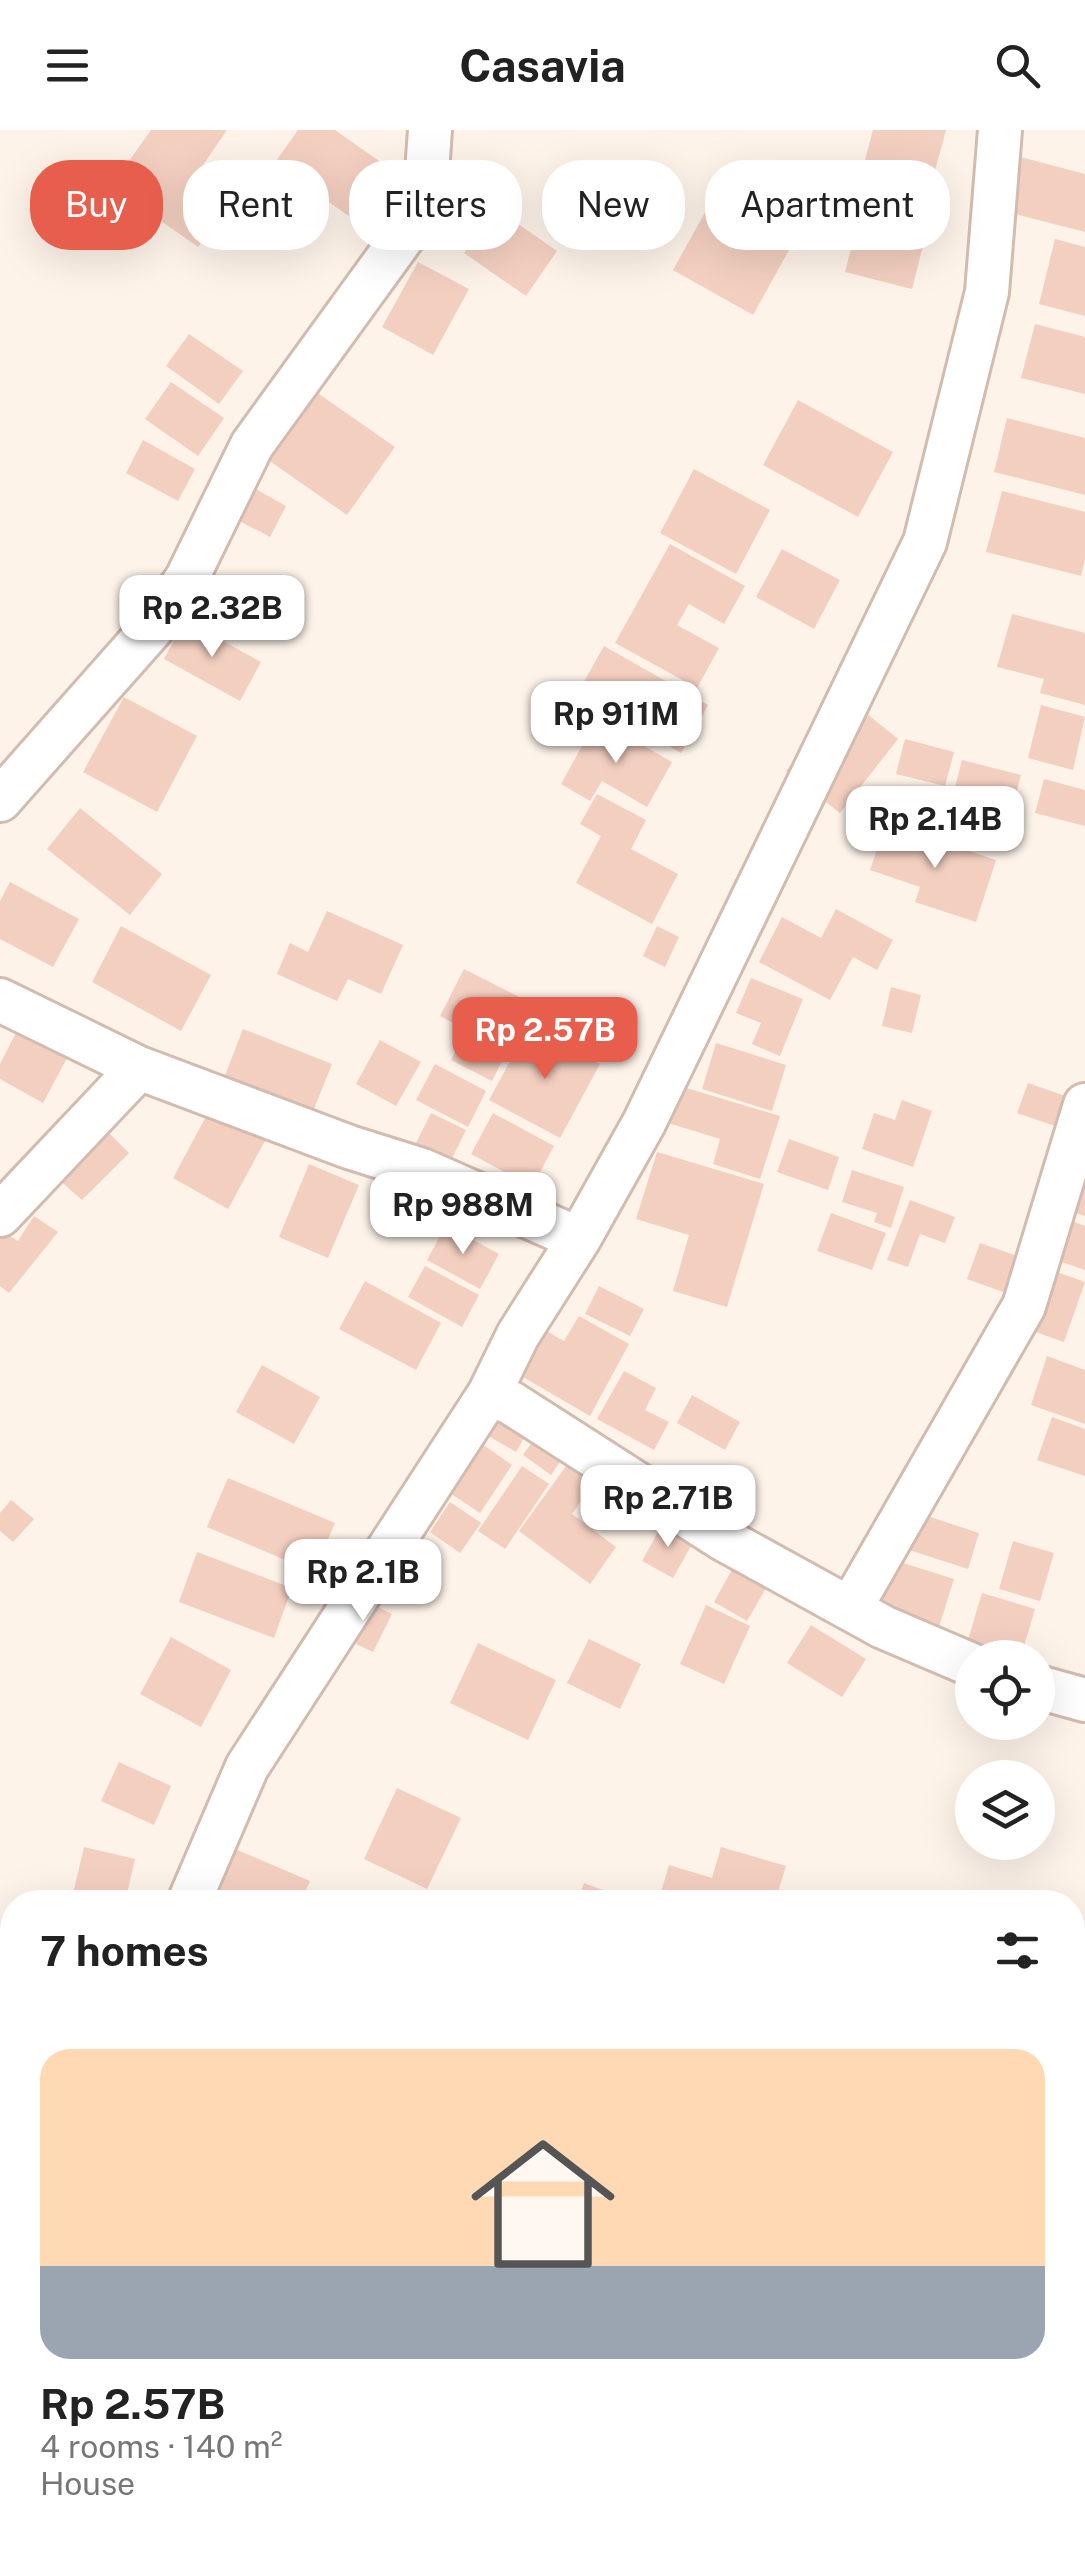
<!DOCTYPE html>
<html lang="en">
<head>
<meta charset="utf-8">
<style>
	body { margin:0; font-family:"Public Sans",sans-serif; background:#f2f2f2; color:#222; height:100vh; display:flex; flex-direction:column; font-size:38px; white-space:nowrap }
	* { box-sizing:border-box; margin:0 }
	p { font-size:32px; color:#767676 }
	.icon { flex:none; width:55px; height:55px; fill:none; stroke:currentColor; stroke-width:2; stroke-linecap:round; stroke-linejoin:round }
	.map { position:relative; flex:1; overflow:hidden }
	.side { position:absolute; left:0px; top:1760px; width:1085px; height:672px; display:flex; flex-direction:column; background:#fff; border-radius:40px 40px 0 0; box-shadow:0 10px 40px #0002 }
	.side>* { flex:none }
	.guide { position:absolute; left:30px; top:30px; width:1025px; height:90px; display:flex; gap:20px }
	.controls { position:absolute; left:955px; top:1510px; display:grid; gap:20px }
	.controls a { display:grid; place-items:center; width:100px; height:100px; border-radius:50%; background:#fff; box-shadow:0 10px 40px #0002; font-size:50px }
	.price { position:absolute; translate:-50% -85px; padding:0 22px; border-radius:20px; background:#fff; color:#222; font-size:32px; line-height:65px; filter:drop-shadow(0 2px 5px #0008) }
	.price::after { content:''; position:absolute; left:50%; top:60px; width:30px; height:22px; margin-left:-15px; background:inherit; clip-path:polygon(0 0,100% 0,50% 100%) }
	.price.selected { background:#e85e4d; color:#fff }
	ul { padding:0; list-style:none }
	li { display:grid; align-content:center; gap:20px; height:530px; padding:0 40px }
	li span { display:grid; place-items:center; height:310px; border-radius:30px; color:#555 }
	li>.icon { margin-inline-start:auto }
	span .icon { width:180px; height:180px; fill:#fffc; stroke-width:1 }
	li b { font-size:42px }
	h2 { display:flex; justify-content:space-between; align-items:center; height:120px; padding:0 40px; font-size:42px }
	.pill { padding:0 35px; border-radius:40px; background:#fff; box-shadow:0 10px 40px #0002; font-size:35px; line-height:90px }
	.pill.selected { background:#e85e4d; color:#fff }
	header { display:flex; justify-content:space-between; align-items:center; height:130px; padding:0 40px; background:#fff; font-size:45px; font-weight:700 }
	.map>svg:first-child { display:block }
	.building { fill:#f3cfc0 }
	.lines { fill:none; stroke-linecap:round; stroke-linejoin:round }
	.street-casing { stroke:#d2bcb0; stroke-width:48 }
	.street { stroke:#fff; stroke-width:42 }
</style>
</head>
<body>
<header><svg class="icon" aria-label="menu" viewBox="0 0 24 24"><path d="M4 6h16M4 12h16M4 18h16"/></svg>Casavia<svg class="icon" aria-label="search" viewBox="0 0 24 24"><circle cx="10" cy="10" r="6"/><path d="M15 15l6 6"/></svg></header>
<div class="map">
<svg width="1085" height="2431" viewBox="0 0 1085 2431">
	<rect width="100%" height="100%" fill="#fdf3e9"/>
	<path class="building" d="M151 0H227L190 54 225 79 198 117 111 56Z
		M298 0H335L392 40 356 91 274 34Z
		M873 0H946L926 74 858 56Z
		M1017 26 1085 44V102L1003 81Z
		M713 68 793 113 753 185 673 140Z
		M862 75 929 92 912 159 845 142Z
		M495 78 557 121 526 166 464 123Z
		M1055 109 1085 117V186L1039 174Z
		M418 132 469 159 433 225 382 197Z
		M1035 194 1085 207V264L1021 248Z
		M189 204 243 241 219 274 166 236Z
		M171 252 224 288 198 326 145 289Z
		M309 257 395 317 347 385 261 325Z
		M798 270 893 322 858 387 763 335Z
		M1007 288 1085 308V365L994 342Z
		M143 310 195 339 178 371 126 343Z
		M694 339 770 380 736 444 660 403Z
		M245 353 286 376 270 407 228 385Z
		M1002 361 1085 382V429L1081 446 986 422Z
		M670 414 745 456 724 494 689 474 677 495 719 518 697 558 615 513Z
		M782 419 840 450 814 499 756 467Z
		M1012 484 1085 503V575L1040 563 1044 549 997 537Z
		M185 490 261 532 240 571 164 529Z
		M604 516 708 575 681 623 577 564Z
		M845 566 898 609 840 683 786 641Z
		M124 567 197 606 157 682 83 642Z
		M1041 575 1085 587 1073 640 1028 628Z
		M597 589 672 632 647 677 602 651 590 671 561 654Z
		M905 609 954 622 945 656 896 644Z
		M962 630 1021 645 1013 676 954 661Z
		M1044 649 1085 660V696L1035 683Z
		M597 664 646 690 631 719 678 744 652 794 576 753 601 706 580 694Z
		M80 678 162 744 130 785 47 719Z
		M886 693 996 730 976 792 915 772 920 757 870 740Z
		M10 752 79 789 53 837 0 809V771Z
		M836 779 893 810 877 840 853 827 830 870 759 832 782 787 821 808Z
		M327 781 403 815 381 864 348 849 337 871 277 844 290 813 308 822Z
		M121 796 211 845 181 901 92 852Z
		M657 796 679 807 665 837 643 826Z
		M464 839 531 873 492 951 451 930 466 900 440 886Z
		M751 848 803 869 780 926 752 914 761 893 736 883Z
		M891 857 921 865 912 903 882 896Z
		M529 896 600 934 560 1008 489 970Z
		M243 899 332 934 307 996 219 961Z
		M17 901 67 928 43 973 0 949V934Z
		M380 910 421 932 396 976 356 954Z
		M716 913 786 935 772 981 702 959Z
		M435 934 486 961 468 997 416 970Z
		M663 951 780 986 760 1049 713 1034 720 1009 652 988Z
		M1028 953 1071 968 1061 998 1017 983Z
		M902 970 932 981 913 1037 862 1019 874 983 895 990Z
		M210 979 266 1009 228 1079 173 1048Z
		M431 983 466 1000 440 1053 405 1035Z
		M493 983 554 1016 532 1057 471 1024Z
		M104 998 129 1023 82 1070 57 1048Z
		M789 1009 839 1027 828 1060 777 1042Z
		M657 1022 764 1054 727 1177 673 1161 689 1105 636 1089Z
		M309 1034 359 1055 328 1128 279 1107Z
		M852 1040 904 1057 891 1098 874 1092 877 1083 842 1072Z
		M1085 1043V1086L1063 1079Z
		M910 1070 955 1087 945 1113 920 1104 908 1137 887 1130Z
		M831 1083 886 1103 872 1140 817 1121Z
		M34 1086 58 1102 9 1163 0 1156V1100L18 1111Z
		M1064 1088 1085 1096V1140L1050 1128Z
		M446 1095 499 1124 480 1159 427 1130Z
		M980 1113 1029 1130 1017 1167 967 1149Z
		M425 1136 479 1165 462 1197 408 1167Z
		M1048 1139 1085 1152 1064 1212 1027 1199Z
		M365 1151 441 1193 416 1240 339 1199Z
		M599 1156 644 1179 630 1206 585 1184Z
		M579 1186 629 1214 590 1286 516 1243 541 1198 564 1211Z
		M1047 1226 1085 1240V1294L1031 1275Z
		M262 1235 320 1267 294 1314 236 1282Z
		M624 1241 656 1258 645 1280 669 1292 654 1320 597 1289Z
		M692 1265 740 1292 725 1320 677 1293Z
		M491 1267 533 1292 516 1322 473 1297Z
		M1052 1287 1085 1299V1346L1037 1330Z
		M542 1298 570 1317 551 1345 523 1325Z
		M482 1314 512 1335 480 1383 450 1363Z
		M567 1335 592 1355 572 1384 616 1417 590 1454 519 1401Z
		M522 1336 549 1354 505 1419 478 1401Z
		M228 1348 335 1393 314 1442 207 1397Z
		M11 1370 34 1389 13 1412 0 1401V1383Z
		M450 1372 481 1393 460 1423 430 1402Z
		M915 1382 979 1403 968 1439 903 1418Z
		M664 1391 695 1409 673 1448 642 1431Z
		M1013 1411 1054 1423 1040 1471 999 1459Z
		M197 1422 292 1458 274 1508 179 1472Z
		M740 1425 774 1444 747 1491 714 1472Z
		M894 1430 954 1449 938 1500 878 1481Z
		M982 1463 1035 1479 1021 1526 968 1510Z
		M353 1465 392 1484 373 1522 335 1504Z
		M706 1475 750 1496 724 1554 680 1534Z
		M811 1495 866 1529 842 1567 787 1533Z
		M171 1507 231 1540 201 1597 140 1564Z
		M589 1509 641 1534 620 1579 567 1553Z
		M478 1513 556 1550 528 1610 450 1573Z
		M119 1632 171 1656 154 1695 101 1671Z
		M397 1658 461 1688 427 1759 364 1729Z
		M84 1717 135 1729 125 1772H71Z
		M721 1717 786 1736 775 1772H658L669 1735 712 1748Z
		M235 1719 310 1751 301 1772H247L218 1760Z
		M584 1753 624 1768 622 1772H577Z
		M0 2029 12 2034 11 2102 0 2097Z
		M0 2123 12 2131V2140L0 2158Z
		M0 2284 12 2290 0 2321Z
		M45 2420H101L122 2431H39Z
		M492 2420H607L604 2431H489Z"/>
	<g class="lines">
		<defs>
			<path id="street" d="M0 670 154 496 187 448 252 315 413 93 426 56 430 0
				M0 870 139 938 349 1017 422 1040 579 1109
				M0 1085 139 938
				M489 1264 511 1273 723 1409 883 1497 972 1535
				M850 1479 1024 1176 1085 975
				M1038 1557 1085 1570
				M189 1772 247 1637 489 1264 518 1205 579 1109 644 993 925 412 987 162 1000 0
				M0 2206 12 2216
				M390 2420 417 2431"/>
		</defs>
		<use href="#street" class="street-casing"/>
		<use href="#street" class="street"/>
	</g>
</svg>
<div class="controls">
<a><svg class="icon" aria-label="locate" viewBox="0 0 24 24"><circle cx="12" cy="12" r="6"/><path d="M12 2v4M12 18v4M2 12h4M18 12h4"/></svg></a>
<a><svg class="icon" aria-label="layers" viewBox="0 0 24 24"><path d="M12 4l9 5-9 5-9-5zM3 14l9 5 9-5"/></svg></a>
</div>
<b class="price" style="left:212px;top:530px">Rp 2.32B</b>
<b class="price" style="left:616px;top:636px">Rp 911M</b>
<b class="price" style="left:935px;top:741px">Rp 2.14B</b>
<b class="price selected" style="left:545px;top:952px">Rp 2.57B</b>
<b class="price" style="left:463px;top:1127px">Rp 988M</b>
<b class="price" style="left:668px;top:1420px">Rp 2.71B</b>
<b class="price" style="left:363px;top:1494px">Rp 2.1B</b>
<div class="guide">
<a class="pill selected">Buy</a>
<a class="pill">Rent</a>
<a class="pill">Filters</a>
<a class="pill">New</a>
<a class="pill">Apartment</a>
</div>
<section class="side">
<h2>7 homes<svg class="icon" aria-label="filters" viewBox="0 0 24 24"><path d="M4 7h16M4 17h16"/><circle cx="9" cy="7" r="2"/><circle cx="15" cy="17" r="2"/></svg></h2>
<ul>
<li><span style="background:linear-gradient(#ffd9b3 70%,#9aa5b1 0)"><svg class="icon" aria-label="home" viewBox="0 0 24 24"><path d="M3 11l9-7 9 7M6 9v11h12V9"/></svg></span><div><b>Rp 2.57B</b><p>4 rooms · 140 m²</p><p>House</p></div></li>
</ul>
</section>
</div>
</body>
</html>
